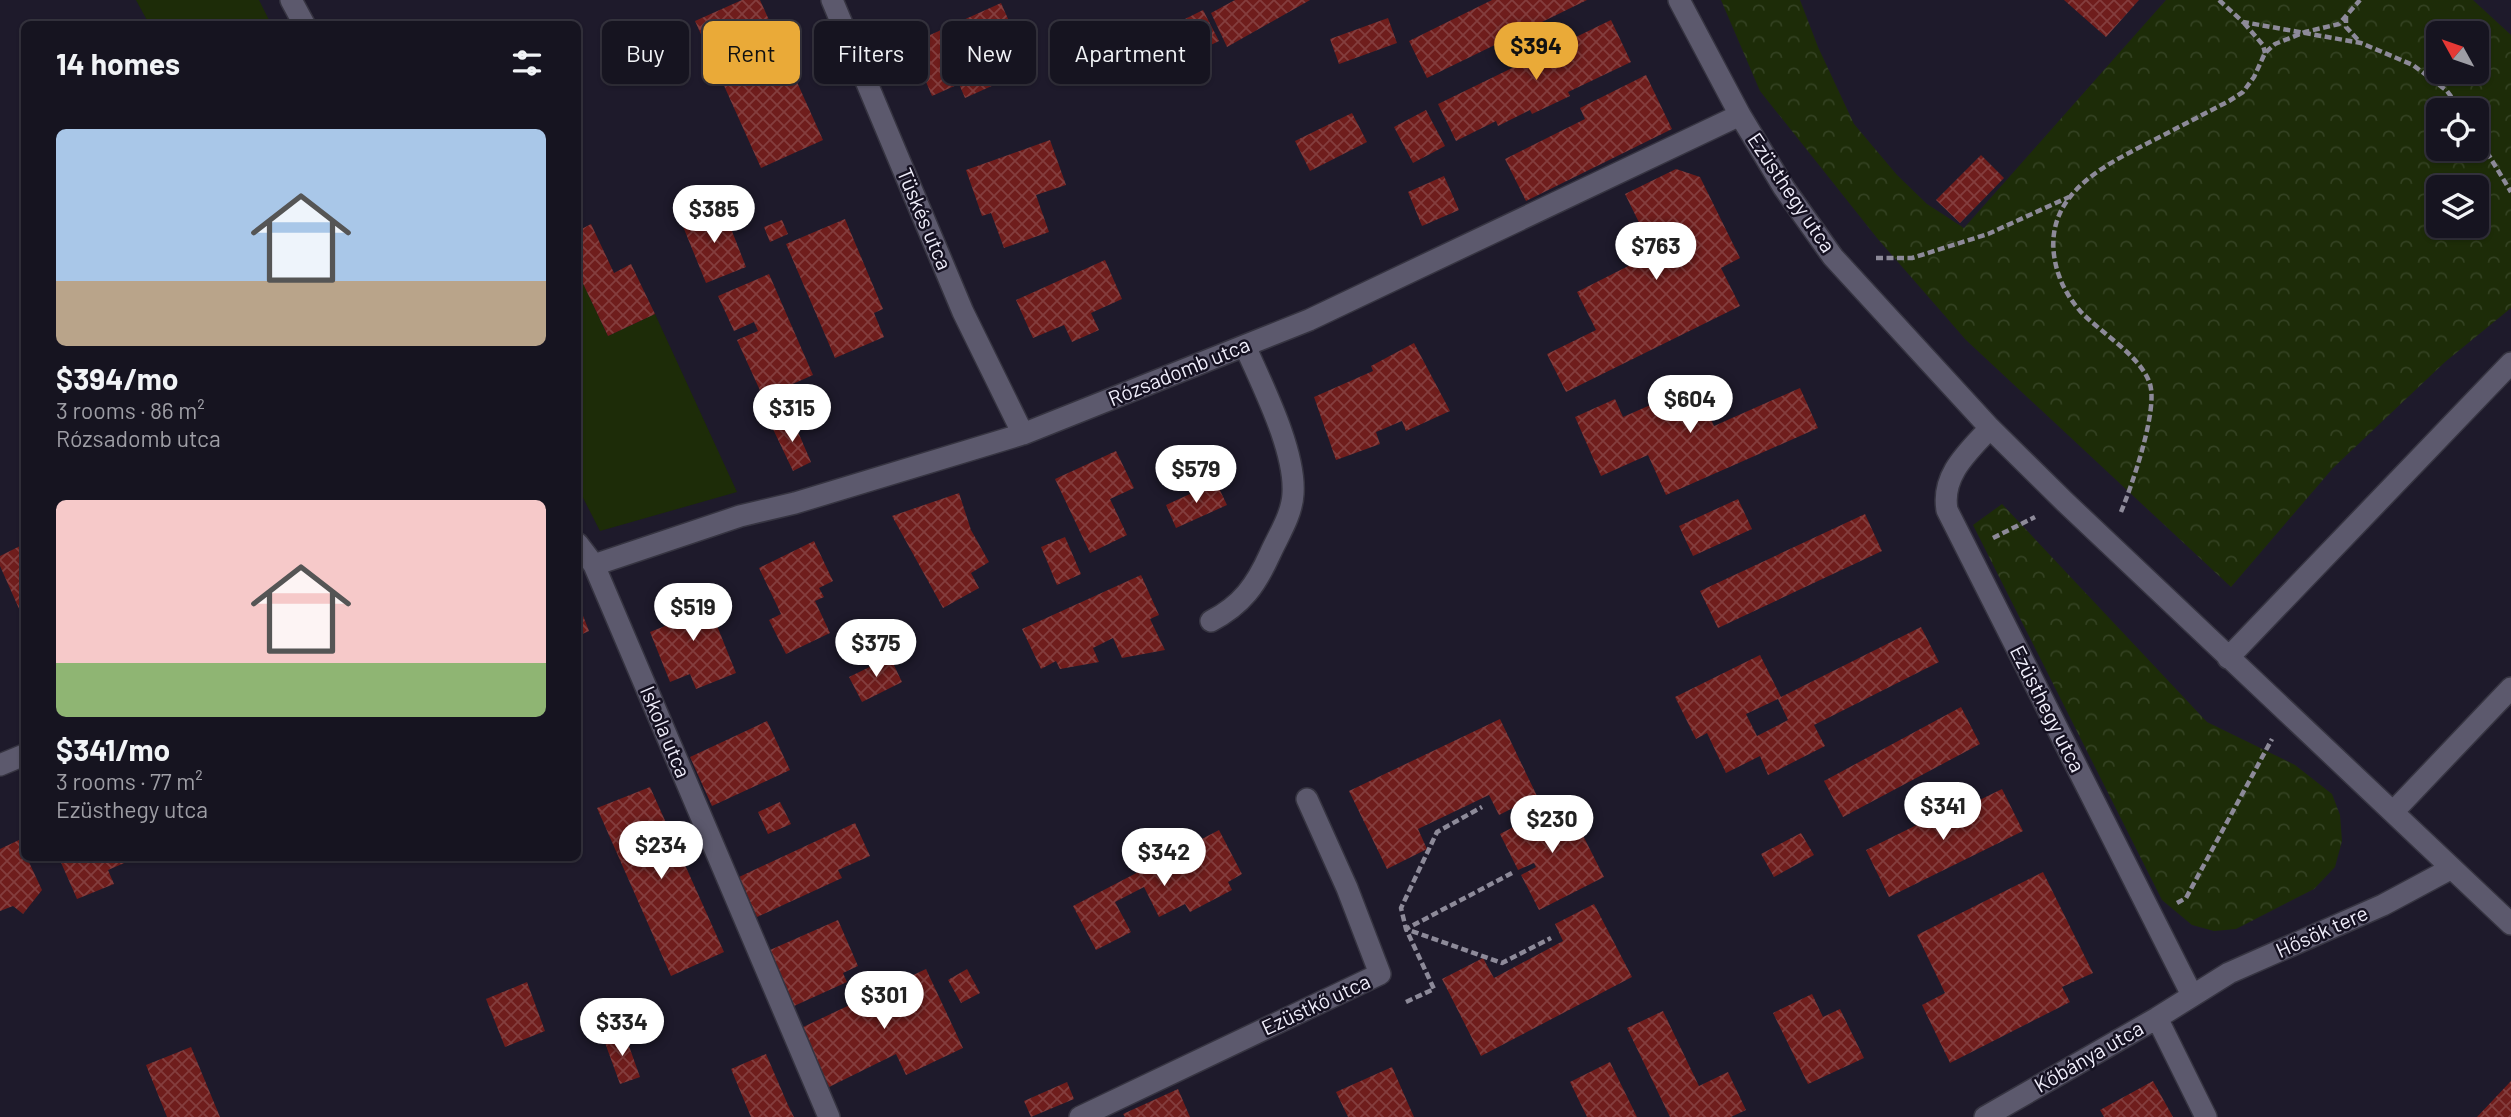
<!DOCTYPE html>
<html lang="en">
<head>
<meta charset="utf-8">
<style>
	body { margin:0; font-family:Barlow,sans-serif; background:#23212d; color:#f1f3f6; height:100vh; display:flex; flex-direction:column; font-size:26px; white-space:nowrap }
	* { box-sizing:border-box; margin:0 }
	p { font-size:23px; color:#9e9ea5 }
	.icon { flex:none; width:38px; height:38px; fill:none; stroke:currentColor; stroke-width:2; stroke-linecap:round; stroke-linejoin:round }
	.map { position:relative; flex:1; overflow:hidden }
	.sheet { position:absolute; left:21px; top:21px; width:560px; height:840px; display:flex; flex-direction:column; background:#161420; border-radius:10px; box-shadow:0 2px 5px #0004,0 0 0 2px #35333e }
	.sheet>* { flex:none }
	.banner { position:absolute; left:602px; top:21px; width:665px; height:63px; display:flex; gap:14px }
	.needle { width:46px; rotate:310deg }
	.controls { position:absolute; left:2426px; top:21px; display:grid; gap:14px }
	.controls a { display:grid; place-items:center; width:63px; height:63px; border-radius:10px; background:#161420; box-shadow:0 2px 5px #0004,0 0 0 2px #35333e; font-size:35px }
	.price { position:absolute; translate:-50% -60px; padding:0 16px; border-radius:24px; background:#fff; color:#222; font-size:23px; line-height:46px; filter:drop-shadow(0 2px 4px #0008) }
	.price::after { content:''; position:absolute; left:50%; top:42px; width:21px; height:16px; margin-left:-10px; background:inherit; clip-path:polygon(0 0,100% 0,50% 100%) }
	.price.on { background:#eaaa38; color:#111 }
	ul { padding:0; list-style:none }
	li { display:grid; align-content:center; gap:14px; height:371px; padding:0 35px }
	li span { display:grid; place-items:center; height:217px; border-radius:10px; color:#555 }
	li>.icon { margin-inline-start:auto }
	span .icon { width:126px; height:126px; fill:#fffc; stroke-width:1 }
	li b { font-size:30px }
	h2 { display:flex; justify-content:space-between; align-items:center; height:84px; padding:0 35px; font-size:30px }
	.chip { padding:0 24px; border-radius:10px; background:#161420; box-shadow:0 2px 5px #0004,0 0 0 2px #35333e; font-size:24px; line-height:63px }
	.chip.on { background:#eaaa38; color:#111 }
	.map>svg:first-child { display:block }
	.green { fill:#1d2c08 }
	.park { fill:url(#park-crowns); fill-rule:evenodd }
	.building { fill:url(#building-cross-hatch); fill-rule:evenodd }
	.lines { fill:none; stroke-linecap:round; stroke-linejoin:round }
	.minor-casing { stroke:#363441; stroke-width:24 }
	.path { stroke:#8d8a99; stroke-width:4.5; stroke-dasharray:7 3.5; stroke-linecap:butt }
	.minor { stroke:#5c596d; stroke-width:21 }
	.labels { text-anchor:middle; stroke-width:5; stroke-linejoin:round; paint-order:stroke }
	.street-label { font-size:21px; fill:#f0eefb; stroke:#151121 }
</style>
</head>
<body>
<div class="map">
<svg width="2511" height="1117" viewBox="0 0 2511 1117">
	<defs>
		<pattern id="park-crowns" width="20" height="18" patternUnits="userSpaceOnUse" patternTransform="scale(1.75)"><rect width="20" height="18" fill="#1d2c08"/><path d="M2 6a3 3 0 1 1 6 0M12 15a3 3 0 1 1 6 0" fill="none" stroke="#334121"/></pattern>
		<pattern id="building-cross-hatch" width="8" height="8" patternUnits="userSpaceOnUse" patternTransform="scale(1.75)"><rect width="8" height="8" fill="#6f1d1c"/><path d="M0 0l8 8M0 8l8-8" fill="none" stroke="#843e3e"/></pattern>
	</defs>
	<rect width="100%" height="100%" fill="#1e1a2b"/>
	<path class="green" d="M136 0H259L271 24H149Z
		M578 273 608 336 655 314 737 492 600 531 578 488Z"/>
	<path class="park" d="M1721 0H1800L1818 47 1854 124 1897 175 1927 204 1964 228 2166 0H2473L2511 35V308L2445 362 2333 468 2231 587 1966 340 1877 238 1760 91ZM2438 33H2476V72H2438ZM2438 110H2476V149H2438ZM2438 187H2476V226H2438Z
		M2002 504 2207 722 2295 765 2332 794 2340 815 2342 841 2335 867 2314 889 2236 929 2214 931 2192 925 2162 900 1973 525Z"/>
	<path class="building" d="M742 0H760L823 140 761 168 695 21Z
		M1235 0H1310L1227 47 1211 13Z
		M1492 0H1587L1427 78 1409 41Z
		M2064 0H2139L2106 37Z
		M1001 3 1024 55 998 66 1005 80 965 98 959 84 932 96 910 44Z
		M1203 10 1219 41 1188 56 1173 25Z
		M1388 18 1397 43 1339 64 1330 39Z
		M1611 20 1631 62 1568 92 1570 96 1532 114 1530 110 1498 126 1496 121 1456 141 1438 104Z
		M1646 75 1672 129 1526 201 1505 159 1585 119 1580 108Z
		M1426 110 1445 146 1413 163 1394 127Z
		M1352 113 1367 142 1310 171 1295 141Z
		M1050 140 1066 185 1036 195 1049 232 1004 248 991 213 982 216 966 170Z
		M1981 155 2004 178 1960 223 1936 200Z
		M1676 169 1700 177 1740 258 1721 268 1740 306 1566 392 1547 354 1596 330 1577 292 1654 253 1625 194Z
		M1444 176 1459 210 1422 226 1408 192Z
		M723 208 746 267 706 283 682 224Z
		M845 219 883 309 874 313 884 337 835 358 786 244Z
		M782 220 788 234 770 242 764 227Z
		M591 224 614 273 631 264 655 314 608 336 578 273V231Z
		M1105 260 1122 299 1091 313 1099 330 1072 342 1064 325 1033 338 1016 300Z
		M769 274 813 375 763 397 737 340 758 331 754 322 734 331 718 296Z
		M1414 343 1450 411 1406 431 1402 421 1376 432 1380 444 1336 460 1314 397 1373 371 1371 366Z
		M1696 385 1714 426 1800 388 1818 428 1666 495 1648 455 1601 476 1575 417 1615 399 1623 417Z
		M792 418 811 462 793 471 772 427Z
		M1116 451 1134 488 1110 499 1127 535 1090 553 1055 479Z
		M1216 482 1227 505 1176 528 1166 505Z
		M959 493 971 530 989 562 971 573 979 588 943 608 892 516Z
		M1738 499 1752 529 1693 556 1679 526Z
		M1865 514 1882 551 1718 628 1700 591Z
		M1065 537 1081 574 1057 585 1041 547Z
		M814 541 833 581 819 588 824 597 815 601 830 633 786 654 769 620 781 614 759 568Z
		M24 544V620L0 566V556Z
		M1141 575 1159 615 1150 619 1165 650 1122 658 1113 638 1093 648 1099 662 1060 669 1056 661 1041 669 1022 629Z
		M703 591 736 673 696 689 690 674 670 682 650 632 670 624 663 607Z
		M578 603 589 631 578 636Z
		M1921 627 1939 662 1814 725 1825 746 1768 775 1760 756 1726 773 1707 733 1696 739 1675 697 1760 655 1781 697ZM1778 699 1788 720 1757 736 1746 714Z
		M890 657 902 682 862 702 849 677Z
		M1961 707 1980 744 1843 817 1824 781Z
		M1500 719 1537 796 1499 815 1489 795 1418 829 1427 849 1387 869 1349 791Z
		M767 721 790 770 712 806 690 757Z
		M650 787 724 952 671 976 597 808Z
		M2002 789 2023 831 1889 897 1866 850 1947 810 1949 815Z
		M1565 800 1604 877 1539 910 1521 875 1536 867 1534 863 1518 870 1500 834Z
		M780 802 791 824 768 834 758 812Z
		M855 823 870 856 838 870 842 878 757 917 739 877Z
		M1219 830 1242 874 1228 882 1232 890 1190 912 1185 904 1159 917 1144 887 1115 902 1131 932 1096 950 1073 906Z
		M1801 833 1814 855 1774 877 1761 854Z
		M19 840 24 858H27L42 890 23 914 13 906 0 911V849Z
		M59 858H136L108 870 114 884 77 899Z
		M2043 872 2093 973 2062 987 2070 1002 1950 1063 1922 1005 1945 993 1917 935Z
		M1594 904 1632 977 1481 1056 1442 979 1483 958 1494 978 1563 941 1555 924Z
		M838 920 858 966 843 973 847 982 794 1006 770 950Z
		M926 969 963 1048 906 1075 896 1054 829 1087 801 1028Z
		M967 969 980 993 961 1003 948 980Z
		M527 982 545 1031 505 1047 486 999Z
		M1812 994 1823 1017 1840 1009 1864 1058 1808 1084 1773 1013Z
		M1663 1011 1699 1086 1728 1072 1746 1110 1731 1117H1670L1627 1028Z
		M624 1032 640 1077 620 1084 604 1040Z
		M191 1047 220 1117H167L146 1065Z
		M766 1054 788 1105 794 1117H751L731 1069Z
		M1610 1062 1637 1117H1587L1570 1082Z
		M1392 1067 1414 1117H1348L1336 1092Z
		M2153 1081 2173 1117H2104L2100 1110Z
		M2511 1081V1117H2477Z
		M1067 1082 1074 1099 1031 1117 1024 1101Z
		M1178 1089 1190 1117H1125L1123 1114Z"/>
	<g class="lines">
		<defs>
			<path id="minor" d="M291 0 304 24
				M832 0 963 312 1023 434
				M1679 0 1740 115 1784 188 1833 257 1990 428 2065 502 2511 924
				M1990 428C1968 452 1941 475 1947 510L2192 995
				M578 544 594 565 829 1117
				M594 565 740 516 795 503 1023 434 1309 320 1740 115
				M1211 621C1242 605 1256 585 1270 554 1278 536 1292 515 1293 494 1296 451 1262 385 1245 346
				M2228 658 2511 363
				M0 765 24 755
				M2393 812 2511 688
				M2157 1018 2206 1117
				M1080 1117 1380 974 1347 888 1307 799
				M1985 1117 2157 1018 2229 973 2383 905 2452 868"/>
		</defs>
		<use href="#minor" class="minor-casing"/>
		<path class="path" d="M2219 0 2243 22 2361 43 2413 65 2447 91 2461 110
			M2346 16V27L2360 42
			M2244 23 2263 45 2265 53
			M2476 134 2511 192
			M1876 258H1912L1988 234 2069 197
			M2121 512C2132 485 2158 411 2150 384 2141 356 2101 333 2081 312 2066 295 2057 277 2054 255 2046 192 2107 164 2154 140 2179 127 2204 114 2229 101L2243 92 2254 77 2265 53 2275 44 2305 32 2339 24 2360 0
			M1993 538 2035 517
			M1512 873 1406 929 1502 963 1551 938
			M2177 903 2186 898 2272 739
			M1406 1002 1434 989 1406 929 1401 908 1437 832 1482 807"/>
		<use href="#minor" class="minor"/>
	</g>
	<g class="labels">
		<g class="street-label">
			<text transform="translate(1791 193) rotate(56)" y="7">Ezüsthegy utca</text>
			<text transform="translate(924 219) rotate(67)" y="7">Tüskés utca</text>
			<text transform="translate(1179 372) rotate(-22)" y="7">Rózsadomb utca</text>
			<text transform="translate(2047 709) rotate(63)" y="7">Ezüsthegy utca</text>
			<text transform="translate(665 732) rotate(67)" y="7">Iskola utca</text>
			<text transform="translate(2322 932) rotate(-24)" y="7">Hősök tere</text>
			<text transform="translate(1316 1005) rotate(-25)" y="7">Ezüstkő utca</text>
			<text transform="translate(2089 1057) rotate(-30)" y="7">Kőbánya utca</text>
		</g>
	</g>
</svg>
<div class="controls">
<a><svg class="needle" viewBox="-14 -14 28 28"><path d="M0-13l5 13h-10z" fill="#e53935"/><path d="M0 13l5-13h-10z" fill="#9e9ea5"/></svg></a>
<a><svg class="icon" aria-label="locate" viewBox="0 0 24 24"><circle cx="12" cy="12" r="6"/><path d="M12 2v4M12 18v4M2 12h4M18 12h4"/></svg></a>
<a><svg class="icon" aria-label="layers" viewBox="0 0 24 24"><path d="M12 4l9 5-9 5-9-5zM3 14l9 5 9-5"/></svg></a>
</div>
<b class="price on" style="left:1536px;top:82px">$394</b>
<b class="price" style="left:714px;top:245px">$385</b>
<b class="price" style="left:1656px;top:282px">$763</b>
<b class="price" style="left:1690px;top:435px">$604</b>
<b class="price" style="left:792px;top:444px">$315</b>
<b class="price" style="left:1196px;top:505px">$579</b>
<b class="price" style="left:693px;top:643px">$519</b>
<b class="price" style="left:876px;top:679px">$375</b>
<b class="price" style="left:1943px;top:842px">$341</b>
<b class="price" style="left:1552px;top:855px">$230</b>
<b class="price" style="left:661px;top:881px">$234</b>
<b class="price" style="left:1164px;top:888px">$342</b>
<b class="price" style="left:884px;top:1031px">$301</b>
<b class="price" style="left:622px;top:1058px">$334</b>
<div class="banner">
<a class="chip">Buy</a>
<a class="chip on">Rent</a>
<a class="chip">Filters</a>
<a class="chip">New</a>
<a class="chip">Apartment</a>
</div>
<section class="sheet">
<h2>14 homes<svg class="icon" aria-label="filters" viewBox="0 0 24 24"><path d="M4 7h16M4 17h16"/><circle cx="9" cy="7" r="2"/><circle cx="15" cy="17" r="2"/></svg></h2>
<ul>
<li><span style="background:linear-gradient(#a9c7e8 70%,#b9a48a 0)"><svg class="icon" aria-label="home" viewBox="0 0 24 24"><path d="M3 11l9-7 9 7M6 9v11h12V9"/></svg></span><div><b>$394/mo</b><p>3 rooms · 86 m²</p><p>Rózsadomb utca</p></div></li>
<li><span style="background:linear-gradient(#f6c9c9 75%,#8fb573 0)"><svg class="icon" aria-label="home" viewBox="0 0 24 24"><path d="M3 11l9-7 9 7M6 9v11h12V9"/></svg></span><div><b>$341/mo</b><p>3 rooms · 77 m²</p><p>Ezüsthegy utca</p></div></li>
</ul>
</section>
</div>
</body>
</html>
